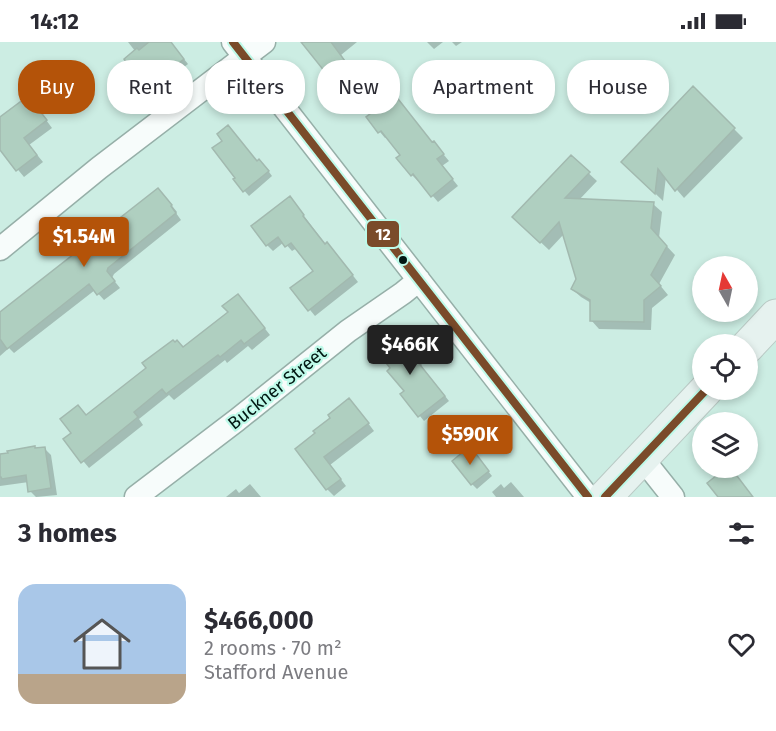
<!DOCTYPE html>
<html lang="en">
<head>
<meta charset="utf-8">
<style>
	body { margin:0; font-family:"Fira Sans",sans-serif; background:#f2f2f3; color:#2b2b33; height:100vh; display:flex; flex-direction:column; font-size:22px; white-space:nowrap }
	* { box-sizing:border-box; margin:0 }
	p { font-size:20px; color:#7c7c81 }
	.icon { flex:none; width:33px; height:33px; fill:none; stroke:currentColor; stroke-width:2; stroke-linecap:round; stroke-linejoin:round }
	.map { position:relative; height:455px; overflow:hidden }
	.details { display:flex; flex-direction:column; background:#fff; flex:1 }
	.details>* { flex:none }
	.guide { position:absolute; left:18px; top:18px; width:741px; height:54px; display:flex; gap:12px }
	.needle { width:39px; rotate:351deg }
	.buttons { position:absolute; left:692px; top:214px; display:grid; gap:12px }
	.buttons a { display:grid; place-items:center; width:66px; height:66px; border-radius:50%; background:#fff; box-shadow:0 3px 9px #0003; font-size:30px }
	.price { position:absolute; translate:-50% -51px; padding:0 14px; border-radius:6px; background:#b45309; color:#fff; font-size:20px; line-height:39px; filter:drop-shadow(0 2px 3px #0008) }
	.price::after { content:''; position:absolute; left:50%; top:36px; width:18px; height:14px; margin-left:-9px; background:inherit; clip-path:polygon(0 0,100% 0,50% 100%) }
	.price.active { background:#222; color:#fff }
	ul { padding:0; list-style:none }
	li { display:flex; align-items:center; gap:18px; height:150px; padding:0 18px }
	li span { display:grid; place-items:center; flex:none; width:168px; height:120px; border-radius:18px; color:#555 }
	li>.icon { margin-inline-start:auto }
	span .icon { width:72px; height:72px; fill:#fffc; stroke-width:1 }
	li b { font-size:26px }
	h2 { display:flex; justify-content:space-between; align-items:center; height:72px; padding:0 18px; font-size:26px }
	.pill { padding:0 21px; border-radius:24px; background:#fff; box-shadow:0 3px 9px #0003; font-size:21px; line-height:54px }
	.pill.active { background:#b45309; color:#fff }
	.status { display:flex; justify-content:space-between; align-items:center; height:42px; padding:0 30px; background:#fff; direction:ltr }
	.status svg { height:16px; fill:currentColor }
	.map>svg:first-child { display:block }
	.shadow { fill:#0003 }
	.building { fill:#afcfc0; stroke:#a2b9af; stroke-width:1.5 }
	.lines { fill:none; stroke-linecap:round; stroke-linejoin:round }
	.minor-casing { stroke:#96afa8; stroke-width:25 }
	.primary-casing { stroke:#bacac5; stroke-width:35 }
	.minor { stroke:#f7fcfb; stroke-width:22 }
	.primary { stroke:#e6f2ef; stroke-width:33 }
	.bus-1-casing { stroke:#befae9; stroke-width:12 }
	.bus-1 { stroke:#7a4b2a; stroke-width:8 }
	.bus-dot { fill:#011712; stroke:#befae9; stroke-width:2 }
	.labels { text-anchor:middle; stroke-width:4.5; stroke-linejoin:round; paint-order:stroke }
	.street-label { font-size:18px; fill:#011712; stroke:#befae9 }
	.line-badge { stroke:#befae9; stroke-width:2 }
	.badge-label { font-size:16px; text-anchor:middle; font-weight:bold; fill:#fff }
</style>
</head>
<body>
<div class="status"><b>14:12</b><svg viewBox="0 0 49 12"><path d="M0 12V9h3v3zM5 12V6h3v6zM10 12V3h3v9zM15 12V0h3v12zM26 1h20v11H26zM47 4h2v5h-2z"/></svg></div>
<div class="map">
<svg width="776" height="455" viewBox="0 0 776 455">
	<rect width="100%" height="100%" fill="#ccede3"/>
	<path class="shadow" d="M128 0H167L176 7 188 22 163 41 165 43 154 52 125 16 135 9Z
		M312 0H357L341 13 352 29 339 39 332 32 330 34 306 5Z
		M427 0H443L434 7Z
		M452 0H462L456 4Z
		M693 46 743 96 684 156 666 135 663 159 623 120Z
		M35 63 52 86 29 103 43 120 24 135 0 106V77Z
		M368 75 433 102 439 107 449 119 442 124 458 144 438 160 419 138 418 139 412 133 398 116 403 113 388 94 385 96 380 90Z
		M571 115 597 139 579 158 653 162 662 170 659 196 675 213 659 242 668 253 652 266 651 288 599 287 591 278V261L581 255 572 247 577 238 564 192 549 208 514 175Z
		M258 120 264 123 272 134 249 154 235 138Z
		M164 154 177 170 176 171 181 178 114 232 112 236 120 246 104 258 95 248 14 311 9 306 0 314V271Z
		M295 162 326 203 333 208 358 240 315 274 292 246 315 229 297 206 292 209 284 200 273 209 267 203Z
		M244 260 270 293 252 308 248 304 227 321 225 318 174 358 169 353 139 377 143 383 89 426 65 397 73 391 87 374 184 306Z
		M402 297 422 323 421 324 449 359 424 379 402 352 406 350Z
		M356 365 374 389 330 423 346 444 334 454 327 447 317 392Z
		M44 406 51 413 57 453 36 455 30 449 29 440 0 444V413Z
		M474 411 492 434 477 447 472 442Z
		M511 440 524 455H496L492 450 501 442 504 446Z
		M250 442 261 455H226L236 447 239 451Z"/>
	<path class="building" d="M149 0H171L184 17 160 36 161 38 148 48 124 17 137 6 139 8Z
		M301 0H331L348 23 333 35 327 28 325 30Z
		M693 44 735 86 675 149 658 127 655 152 621 120Z
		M395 53 432 100 434 99 444 112 437 117 453 137 431 155 413 132 411 134 396 116 400 113 381 89 378 91 366 75Z
		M28 54 47 78 24 96 37 113 16 129 0 108V75Z
		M228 83 257 119 259 117 269 129 243 150 233 137 235 136 212 106 222 99 217 92Z
		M571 113 590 130 565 156 654 160 651 186 667 204 651 233 661 244 644 258V280L590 279V258L571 247 576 237 559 180 540 201 512 175Z
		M158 146 172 163 171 164 176 171 108 226 107 229 115 239 97 253 89 242 7 307 0 297V270Z
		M290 154 304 173 303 174 325 202 327 200 353 233 308 269 290 246 313 229 291 201 285 205 278 195 266 204 251 184Z
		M238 252 265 286 244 302 241 298 220 315 218 313 166 352 162 347 134 370 138 375 81 421 63 397 71 391 60 377 78 363 86 373 146 326 142 321 173 298 175 300 177 298 183 305 228 270 222 264Z
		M397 291 419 318 417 319 445 354 418 375 400 352 404 349 387 329 390 326 376 308Z
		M349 356 369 381 324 415 341 437 326 448 295 407 315 391 313 389 330 376 328 373Z
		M35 404V406L45 405 51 446 28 450 26 433 2 437 1 435H0V412L8 411 7 409Z
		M470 404 489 429 471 443 452 419Z
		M726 426H731L753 455H718L707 441Z"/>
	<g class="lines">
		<defs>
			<path id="minor" d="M233 0 588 455
				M0 207 99 126 264 0
				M642 416 673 455
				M136 455 237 378 348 289 403 251 419 238"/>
			<path id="primary" d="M747 305 776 274
				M605 455 706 348"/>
		</defs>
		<use href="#minor" class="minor-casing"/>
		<use href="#primary" class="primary-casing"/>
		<use href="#minor" class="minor"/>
		<use href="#primary" class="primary"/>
		<defs>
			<path id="bus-1" d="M233 0 588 455
				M605 455 706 348"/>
		</defs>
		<use href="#bus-1" class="bus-1-casing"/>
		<use href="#bus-1" class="bus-1"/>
	</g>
	<circle class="bus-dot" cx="403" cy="218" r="5"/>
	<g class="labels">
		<g class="street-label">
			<text transform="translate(277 346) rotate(-39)" y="6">Buckner Street</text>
		</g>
	</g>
	<rect class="line-badge" x="366" y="178" width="34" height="28" rx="6" fill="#7a4b2a"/>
	<g class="badge-label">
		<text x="383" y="198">12</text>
	</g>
</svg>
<div class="buttons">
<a><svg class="needle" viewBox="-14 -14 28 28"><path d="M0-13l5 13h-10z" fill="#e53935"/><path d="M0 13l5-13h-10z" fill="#7c7c81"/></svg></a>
<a><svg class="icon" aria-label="locate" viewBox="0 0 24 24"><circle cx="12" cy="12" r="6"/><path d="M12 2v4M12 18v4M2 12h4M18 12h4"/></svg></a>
<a><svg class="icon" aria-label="layers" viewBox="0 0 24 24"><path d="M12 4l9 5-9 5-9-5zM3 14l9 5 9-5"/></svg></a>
</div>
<b class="price" style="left:84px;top:226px">$1.54M</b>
<b class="price active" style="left:410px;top:334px">$466K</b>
<b class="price" style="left:470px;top:424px">$590K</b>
<div class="guide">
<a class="pill active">Buy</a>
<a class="pill">Rent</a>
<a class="pill">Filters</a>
<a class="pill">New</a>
<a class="pill">Apartment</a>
<a class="pill">House</a>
</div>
</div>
<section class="details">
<h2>3 homes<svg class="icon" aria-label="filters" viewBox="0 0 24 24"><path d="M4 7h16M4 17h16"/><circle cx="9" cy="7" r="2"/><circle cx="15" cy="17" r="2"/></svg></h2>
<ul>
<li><span style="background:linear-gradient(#a9c7e8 75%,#b9a48a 0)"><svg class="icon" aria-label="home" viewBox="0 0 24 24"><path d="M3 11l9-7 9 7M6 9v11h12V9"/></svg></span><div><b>$466,000</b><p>2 rooms · 70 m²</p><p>Stafford Avenue</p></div><svg class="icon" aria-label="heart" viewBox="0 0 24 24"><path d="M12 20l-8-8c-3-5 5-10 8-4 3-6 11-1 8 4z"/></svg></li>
</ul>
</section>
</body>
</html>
